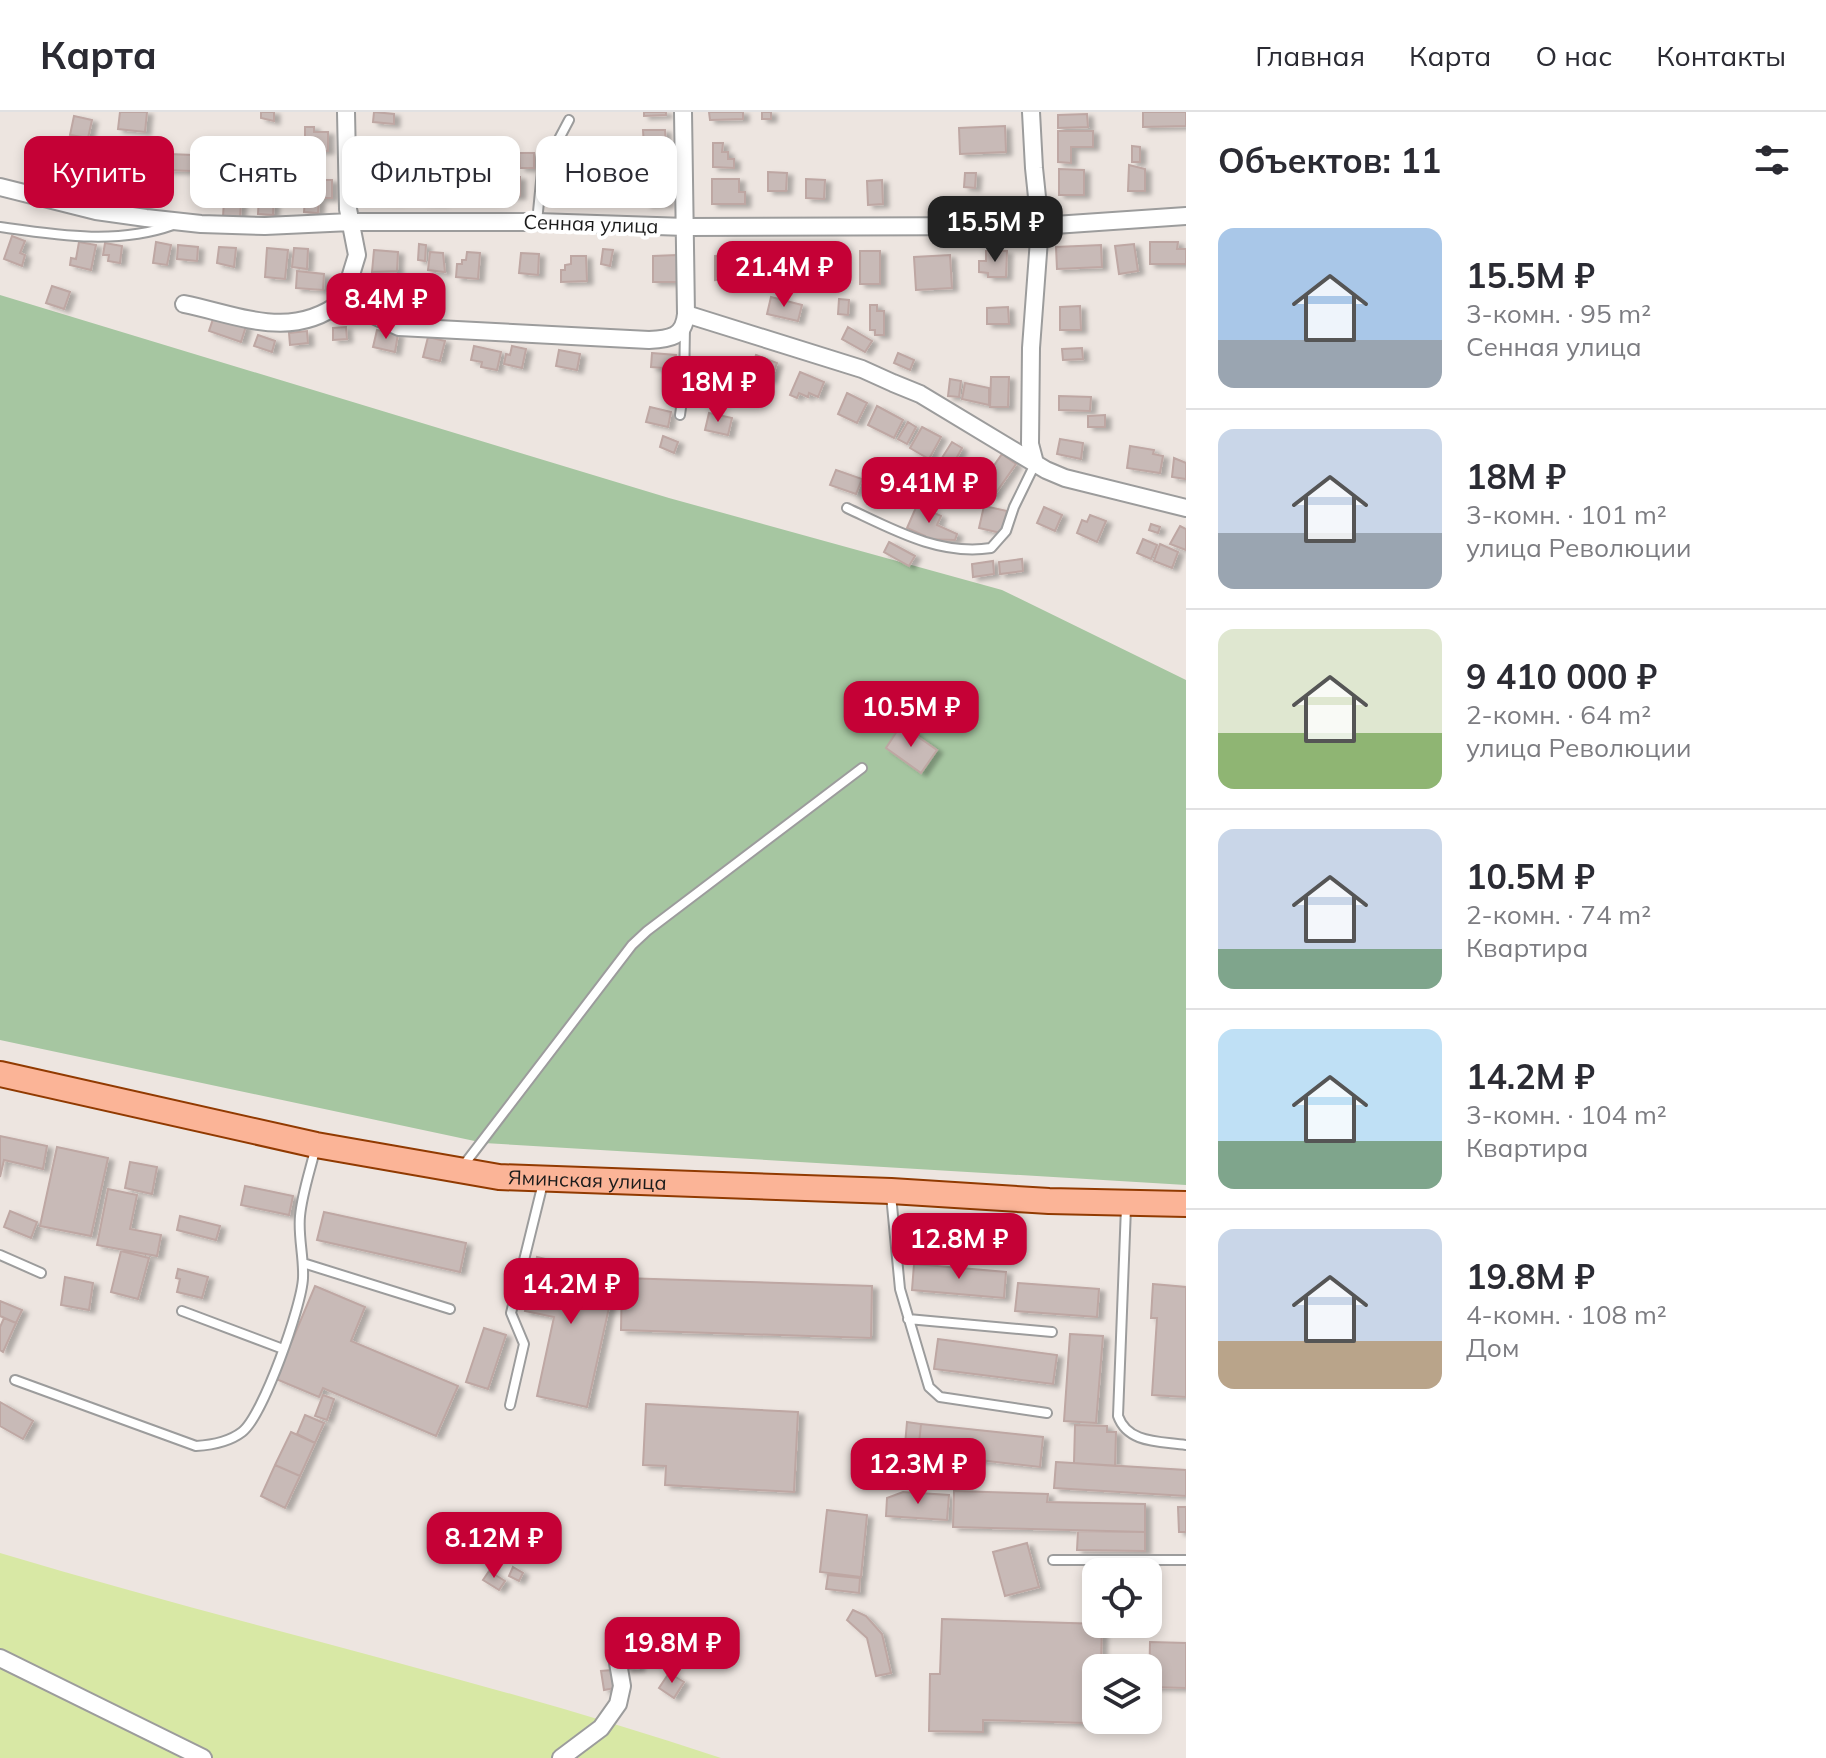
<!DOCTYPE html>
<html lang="ru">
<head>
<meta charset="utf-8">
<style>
	body { margin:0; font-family:Mulish,sans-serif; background:#f7f7f7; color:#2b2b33; height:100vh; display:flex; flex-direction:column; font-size:30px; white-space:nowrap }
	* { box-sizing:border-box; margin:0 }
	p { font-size:26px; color:#7c7c81 }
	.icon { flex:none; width:44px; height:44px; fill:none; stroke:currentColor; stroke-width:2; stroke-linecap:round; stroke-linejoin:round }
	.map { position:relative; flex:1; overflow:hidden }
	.side { display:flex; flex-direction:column; background:#fff; width:640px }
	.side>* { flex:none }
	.top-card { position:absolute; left:24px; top:24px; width:760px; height:72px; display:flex; gap:16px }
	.buttons { position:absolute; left:1082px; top:1446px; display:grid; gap:16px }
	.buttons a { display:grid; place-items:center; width:80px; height:80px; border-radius:16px; background:#fff; box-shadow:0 4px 12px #0003; font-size:40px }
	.price { position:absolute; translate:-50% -68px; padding:0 18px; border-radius:16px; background:#c50136; color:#fff; font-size:26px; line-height:52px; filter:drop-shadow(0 2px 4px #0008) }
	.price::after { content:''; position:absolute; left:50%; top:48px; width:24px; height:18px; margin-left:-12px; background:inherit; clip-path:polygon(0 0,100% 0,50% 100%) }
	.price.active { background:#222; color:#fff }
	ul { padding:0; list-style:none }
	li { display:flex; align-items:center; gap:24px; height:200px; padding:0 32px }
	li+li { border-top:2px solid #e1e1e2 }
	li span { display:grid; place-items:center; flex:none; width:224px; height:160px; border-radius:16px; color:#555 }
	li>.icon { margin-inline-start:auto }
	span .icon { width:96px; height:96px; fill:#fffc; stroke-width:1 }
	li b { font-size:34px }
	h2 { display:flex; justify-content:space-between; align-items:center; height:96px; padding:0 32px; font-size:34px }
	.pill { padding:0 28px; border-radius:16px; background:#fff; box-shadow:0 4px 12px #0003; font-size:28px; line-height:72px }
	.pill.active { background:#c50136; color:#fff }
	header { display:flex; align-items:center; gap:48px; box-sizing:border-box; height:112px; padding:0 40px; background:#fff; border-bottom:2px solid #e1e1e2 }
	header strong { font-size:38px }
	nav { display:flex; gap:44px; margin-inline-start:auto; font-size:28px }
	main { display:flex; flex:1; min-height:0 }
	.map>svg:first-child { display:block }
	.grass { fill:#d8e8a5 }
	.cemetery { fill:#a6c6a1 }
	.building { fill:#c8bab7; stroke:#bea7a3; stroke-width:2; filter:url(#shadow) }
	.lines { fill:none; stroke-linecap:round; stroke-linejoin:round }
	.service-casing { stroke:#9c9c9c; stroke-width:12 }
	.minor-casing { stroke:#9c9c9c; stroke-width:20 }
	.primary-casing { stroke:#913a01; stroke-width:28 }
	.service { stroke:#fff; stroke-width:8 }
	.minor { stroke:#fff; stroke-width:16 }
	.primary { stroke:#fbb497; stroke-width:24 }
	.labels { text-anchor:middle; stroke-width:8; stroke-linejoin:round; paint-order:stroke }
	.street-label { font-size:20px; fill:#1b1b1b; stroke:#fff }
</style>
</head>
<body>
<header>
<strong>Карта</strong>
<nav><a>Главная</a><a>Карта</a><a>О нас</a><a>Контакты</a></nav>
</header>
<main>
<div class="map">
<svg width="1186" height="1646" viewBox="0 0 1186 1646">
	<defs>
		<filter id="shadow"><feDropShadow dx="5.5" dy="3" stdDeviation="2" flood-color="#0004"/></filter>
	</defs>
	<rect width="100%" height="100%" fill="#ede5e0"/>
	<path class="grass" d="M0 1441C239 1513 484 1567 721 1646H0Z"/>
	<path class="cemetery" d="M0 183 669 386 1002 478 1186 568V1073L484 1031 0 928Z"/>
	<path class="building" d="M120 0H147L145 20 118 17Z
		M261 0H274V9L261 6Z
		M374 0 394 2V12L373 10Z
		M644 0H666V3L644 4Z
		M709 0H743V7L710 8Z
		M762 0H771V7H762Z
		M1143 0H1186V14L1143 15Z
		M1087 2 1088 15 1058 16V3Z
		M74 4 92 8 88 26 70 23Z
		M1005 14 1006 40 960 42 959 16Z
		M305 15H314V20H328V39L305 38Z
		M643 18H665L666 36H644Z
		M1058 19H1093V35H1071V51L1058 50Z
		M713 31H723L722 40H728V47H734V56L713 55Z
		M1132 34 1140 35V50H1132Z
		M443 40H458V51H443Z
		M466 40H474L473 64H467L468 55H464Z
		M519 41H534V56H520Z
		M168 42 193 43 192 59 167 58Z
		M654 43H667V52H654Z
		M379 48 387 49V59H379Z
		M562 50 575 53V66L563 67Z
		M1129 53 1145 57V79H1128Z
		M653 54H667V63H653Z
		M424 55 444 56 442 90 422 89Z
		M1059 57 1084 58V83H1059Z
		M42 58 57 61 53 76 39 73Z
		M475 60H492V70H488V88H475Z
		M768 60 787 61 786 79H768Z
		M965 61H976L975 76 964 75Z
		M379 63 393 64V69L399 70 398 89 378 88Z
		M80 64 103 69 100 83 78 79Z
		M502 65H520V84L501 83Z
		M712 67H739V80H745V92H712Z
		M806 67 825 68 824 87 806 86Z
		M311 68H332V86H311Z
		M599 68H617V87L598 86Z
		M882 68 883 92 868 93 867 69Z
		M551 69H575V88H551Z
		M647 70H668V92H646Z
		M128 77 147 80 145 100 126 97Z
		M259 83 274 84 273 103 258 102Z
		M305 87 319 88 318 101 304 100Z
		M224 88 241 89 240 106 223 105Z
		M12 124 25 129 20 141 25 143 22 154 4 147Z
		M79 130 96 133 91 158 70 153 71 146 76 147Z
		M156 130 171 133 167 153 153 151Z
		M1150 130H1178L1177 137H1186V152H1150Z
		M105 131 122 134 120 151 108 149 109 143H103Z
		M419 132 426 133 425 149 418 148Z
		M1134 132 1138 159 1119 162 1115 134Z
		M178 133 198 135 197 149 177 147Z
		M1101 133 1102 155 1057 157 1056 135Z
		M219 135 236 136 234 155 217 151Z
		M267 136 288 138 285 167 265 165Z
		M294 136 308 137 307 157 292 155Z
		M603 137 613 138 610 154 601 152Z
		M374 138 398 140 397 159 372 160Z
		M860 139H880V172H860Z
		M986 139H1007L1006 165H988V161L979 160V149H986Z
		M430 140 443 141 445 160 428 158Z
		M467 140 480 141 478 167 456 165 457 152H462V148H466Z
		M805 140 806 158 784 160 782 142Z
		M521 141 539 142 538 163 519 161Z
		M838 141 840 169 823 170 822 142Z
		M677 143 678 170H653V144Z
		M739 143V163H723V167L715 168V144Z
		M950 143 952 176 916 178 914 145Z
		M571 144H586L587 169 561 170V158H565V153L571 152Z
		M297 159 324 162 323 178 296 176Z
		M329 171 343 172 342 181 328 180Z
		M52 174 70 180 64 197 46 191Z
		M771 185 802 193 798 209 767 202Z
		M839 187 849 188 848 203 838 202Z
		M870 193H877V199H884V223H875V218H870Z
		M1080 194 1081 218H1060V195Z
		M1008 195 1009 212H987V196Z
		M214 204 246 214 241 230 209 219Z
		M346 215 347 227 333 228V216Z
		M848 215 872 229 865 240 842 227Z
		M377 218 398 222 395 240 373 235Z
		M307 219 308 231 290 233 289 221Z
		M258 223 275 229 272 240 254 234Z
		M428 225 445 229 440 249 423 245Z
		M474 234 501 240 497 258 481 255 482 250 471 248Z
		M512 234 526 237 522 256 504 252 506 242 510 243Z
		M1082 236 1083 247 1063 248 1062 237Z
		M559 238 580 242 577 258 556 254Z
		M652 241 676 243 675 257 651 255Z
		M898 241 914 248 910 258 894 251Z
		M756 243 777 251 771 268 750 261Z
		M800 260 824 270 818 285 809 281 808 285 799 281 797 286 790 283Z
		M991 265H1009L1008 295H990Z
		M950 267 961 269 959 285 948 284Z
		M710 269 741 270 740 287 709 286Z
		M965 271 989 276V293L962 287Z
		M847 281 867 291 857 311 838 302Z
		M1059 284 1091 285 1090 299 1059 298Z
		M877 294 903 308 894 326 868 313Z
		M650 295 671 300 668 315 646 310Z
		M709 301 732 306 728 323 705 318Z
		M1105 303V315H1088V304Z
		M908 310 916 315 907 332 898 327Z
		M922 315 941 325 929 347 910 336Z
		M663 324 678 330 674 341 660 335Z
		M1060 327 1083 331 1081 347 1057 342Z
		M952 330 962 336 951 356 940 349Z
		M1130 334 1154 338 1153 342 1163 344 1160 361 1127 356Z
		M1002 342 1016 352 993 385 981 377 986 370 984 368Z
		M1174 346 1186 351V367L1172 365Z
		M888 356 911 363 904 382 882 375Z
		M836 358 862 367 856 382 830 373Z
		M917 393 941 404 937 413 957 422 955 428 925 427V424L907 416Z
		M984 394 1007 399 1001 421 979 416Z
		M1044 395 1062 403 1055 419 1037 411Z
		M1090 403 1106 409 1097 430 1077 421 1082 408 1087 410Z
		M1151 412 1160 415 1158 421 1149 418Z
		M1180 414 1186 417V438L1170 432Z
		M1143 427 1157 433 1151 447 1137 441Z
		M889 430 915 444 909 454 884 440Z
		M1160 432 1178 440 1172 456 1154 449Z
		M1022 447 1023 459 1000 462 999 450Z
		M993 449 994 462 973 465 972 452Z
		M901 613 937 638 921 661 886 636Z
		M0 1024 47 1034 43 1057 4 1048 0 1065Z
		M57 1035 108 1046 91 1124 40 1114Z
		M130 1050 157 1055 152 1082 125 1076Z
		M245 1074 293 1084 289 1103 241 1093Z
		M108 1077 137 1083 130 1117 161 1123 157 1144 97 1133Z
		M10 1099 37 1110 31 1126 4 1115Z
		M324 1100 466 1131 460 1160 317 1128Z
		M180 1104 220 1114 216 1128 177 1118Z
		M121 1139 149 1146 138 1187 111 1180Z
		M537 1145 616 1164 587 1295 537 1284 554 1205 525 1199Z
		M914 1152 1006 1160 1004 1186 912 1178Z
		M178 1157 208 1165 202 1186 177 1180 180 1167 176 1166Z
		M65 1165 93 1171 89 1198 61 1193Z
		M622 1166 872 1174 871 1226 621 1218Z
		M1018 1171 1099 1177 1097 1205 1015 1199Z
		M1153 1172 1186 1175V1285L1152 1283 1157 1206H1151Z
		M315 1174 365 1195 351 1229 458 1274 436 1324 323 1276 319 1285 276 1267Z
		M0 1189 22 1198 16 1211 0 1204Z
		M4 1206 16 1211 3 1240 0 1238V1215Z
		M484 1216 506 1223 488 1277 466 1270Z
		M1070 1222 1103 1224 1096 1311 1064 1309Z
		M938 1227 1057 1243 1053 1272 934 1257Z
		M323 1283 334 1287 327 1308 315 1304Z
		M0 1290 33 1309 23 1327 0 1314Z
		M646 1292 798 1300 794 1380 665 1373 666 1354 643 1353Z
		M305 1303 324 1311 315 1331 297 1322Z
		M907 1310 921 1312 918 1341 928 1342 925 1370 902 1368Z
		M921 1312 1043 1325 1040 1355 918 1341Z
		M1075 1313 1107 1314V1320H1116L1115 1354 1074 1351Z
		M291 1320 315 1331 300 1364 275 1353Z
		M1056 1350 1186 1358V1384L1054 1376Z
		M275 1353 300 1364 285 1396 261 1384Z
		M954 1379 1048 1382 1047 1390 1145 1392V1420L953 1415Z
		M903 1380 949 1383 947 1408 886 1404 887 1386Z
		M1178 1395H1186V1420H1179Z
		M827 1398 867 1403 861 1465 820 1460Z
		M1078 1419 1145 1420V1439L1077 1438Z
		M1027 1431 1039 1475 1005 1484 993 1440Z
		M513 1455 523 1461 519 1469 509 1464Z
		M489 1459 505 1469 499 1478 483 1468Z
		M828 1463 860 1466 859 1481 826 1477Z
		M853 1498 866 1504 882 1522 891 1561 876 1564 867 1526 847 1508Z
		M942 1507 1102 1512 1101 1556H1096V1608H1119V1612L983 1608V1620L929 1619 930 1562H940Z
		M1150 1530 1186 1531V1576L1149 1575Z
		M625 1532H635V1542H625Z
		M638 1544 639 1556 626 1557 625 1545Z
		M612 1558 615 1576 604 1578 601 1559Z
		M669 1561 684 1570 674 1586 659 1576Z"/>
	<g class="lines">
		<defs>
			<path id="service" d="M537 110 542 59 569 8
				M0 115C57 123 117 133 173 113
				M680 303 684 274 685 215
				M847 396C892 417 939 444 991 436L1006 419 1014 395 1035 352
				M463 1054 632 833 647 819 862 656
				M891 1083 900 1177 929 1275 940 1285 1047 1301
				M1126 1095 1118 1304C1128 1332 1160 1329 1186 1333
				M0 1143 41 1161
				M303 1151 450 1197
				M182 1199 283 1237
				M908 1207 1052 1220
				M15 1268 196 1334C212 1333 229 1330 242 1320 263 1304 302 1193 303 1166 304 1145 298 1125 300 1104 302 1082 310 1059 315 1038
				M510 1293 524 1232 511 1201 543 1071
				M1053 1448H1186"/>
			<path id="minor" d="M683 0 686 202
				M1031 0 1034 56 1040 114 1031 236 1030 332 1035 351
				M0 75 96 99 146 106 201 112 265 114 351 110H537L686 115 1040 114 1186 104
				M343 189 357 143 348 97 346 0
				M184 192C242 204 291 229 343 189L399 215 649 228C670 227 684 225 686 202L862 257 893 271 920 282 1046 358 1065 366 1186 396
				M0 1546 203 1646
				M561 1646 601 1616 618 1592 622 1574 617 1545 618 1515"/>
			<g id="primary">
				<path id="s1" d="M0 962 316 1033 499 1065 891 1079 1049 1089 1186 1092"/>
			</g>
		</defs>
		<use href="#service" class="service-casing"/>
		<use href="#minor" class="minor-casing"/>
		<use href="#primary" class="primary-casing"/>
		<use href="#service" class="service"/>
		<use href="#minor" class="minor"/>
		<use href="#primary" class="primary"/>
	</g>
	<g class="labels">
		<g class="street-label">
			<text transform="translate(591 112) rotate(2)" y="7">Сенная улица</text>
			<text dy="7" stroke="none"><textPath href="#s1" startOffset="598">Яминская улица</textPath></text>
		</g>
	</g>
</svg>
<div class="buttons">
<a><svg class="icon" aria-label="locate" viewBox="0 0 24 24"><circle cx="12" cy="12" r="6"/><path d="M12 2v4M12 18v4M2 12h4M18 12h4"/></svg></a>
<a><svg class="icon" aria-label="layers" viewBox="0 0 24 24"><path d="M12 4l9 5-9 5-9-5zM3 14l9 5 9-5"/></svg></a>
</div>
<b class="price active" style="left:995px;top:152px">15.5M ₽</b>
<b class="price" style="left:784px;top:197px">21.4M ₽</b>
<b class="price" style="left:386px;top:229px">8.4M ₽</b>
<b class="price" style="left:718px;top:312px">18M ₽</b>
<b class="price" style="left:929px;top:413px">9.41M ₽</b>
<b class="price" style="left:911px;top:637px">10.5M ₽</b>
<b class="price" style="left:959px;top:1169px">12.8M ₽</b>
<b class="price" style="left:571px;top:1214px">14.2M ₽</b>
<b class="price" style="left:918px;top:1394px">12.3M ₽</b>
<b class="price" style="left:494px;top:1468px">8.12M ₽</b>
<b class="price" style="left:672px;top:1573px">19.8M ₽</b>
<div class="top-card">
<a class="pill active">Купить</a>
<a class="pill">Снять</a>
<a class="pill">Фильтры</a>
<a class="pill">Новое</a>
</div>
</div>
<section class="side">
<h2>Объектов: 11<svg class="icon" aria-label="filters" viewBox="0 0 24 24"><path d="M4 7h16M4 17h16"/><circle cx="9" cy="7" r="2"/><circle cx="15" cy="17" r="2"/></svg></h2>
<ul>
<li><span style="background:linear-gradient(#a9c7e8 70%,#9aa5b1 0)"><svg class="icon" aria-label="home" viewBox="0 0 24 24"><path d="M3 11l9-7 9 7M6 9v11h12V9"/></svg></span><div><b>15.5M ₽</b><p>3-комн. · 95 m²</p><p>Сенная улица</p></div></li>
<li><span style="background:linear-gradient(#c9d6e8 65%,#9aa5b1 0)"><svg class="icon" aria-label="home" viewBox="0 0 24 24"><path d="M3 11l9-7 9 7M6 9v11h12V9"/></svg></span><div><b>18M ₽</b><p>3-комн. · 101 m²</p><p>улица Революции</p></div></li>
<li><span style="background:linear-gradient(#dfe7d0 65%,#8fb573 0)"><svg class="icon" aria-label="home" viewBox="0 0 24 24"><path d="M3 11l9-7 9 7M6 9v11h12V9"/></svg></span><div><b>9 410 000 ₽</b><p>2-комн. · 64 m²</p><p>улица Революции</p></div></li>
<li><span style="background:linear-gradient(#c9d6e8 75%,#7fa58c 0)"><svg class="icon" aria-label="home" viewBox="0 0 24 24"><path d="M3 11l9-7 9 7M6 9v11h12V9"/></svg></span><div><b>10.5M ₽</b><p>2-комн. · 74 m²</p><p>Квартира</p></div></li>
<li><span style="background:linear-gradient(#bfe0f5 70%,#7fa58c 0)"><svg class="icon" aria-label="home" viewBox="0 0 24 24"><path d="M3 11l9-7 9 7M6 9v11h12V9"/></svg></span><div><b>14.2M ₽</b><p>3-комн. · 104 m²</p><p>Квартира</p></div></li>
<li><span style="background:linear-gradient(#c9d6e8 70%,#b9a48a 0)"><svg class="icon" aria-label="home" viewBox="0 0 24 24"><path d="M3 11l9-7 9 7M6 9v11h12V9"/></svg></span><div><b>19.8M ₽</b><p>4-комн. · 108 m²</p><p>Дом</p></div></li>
</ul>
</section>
</main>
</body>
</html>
